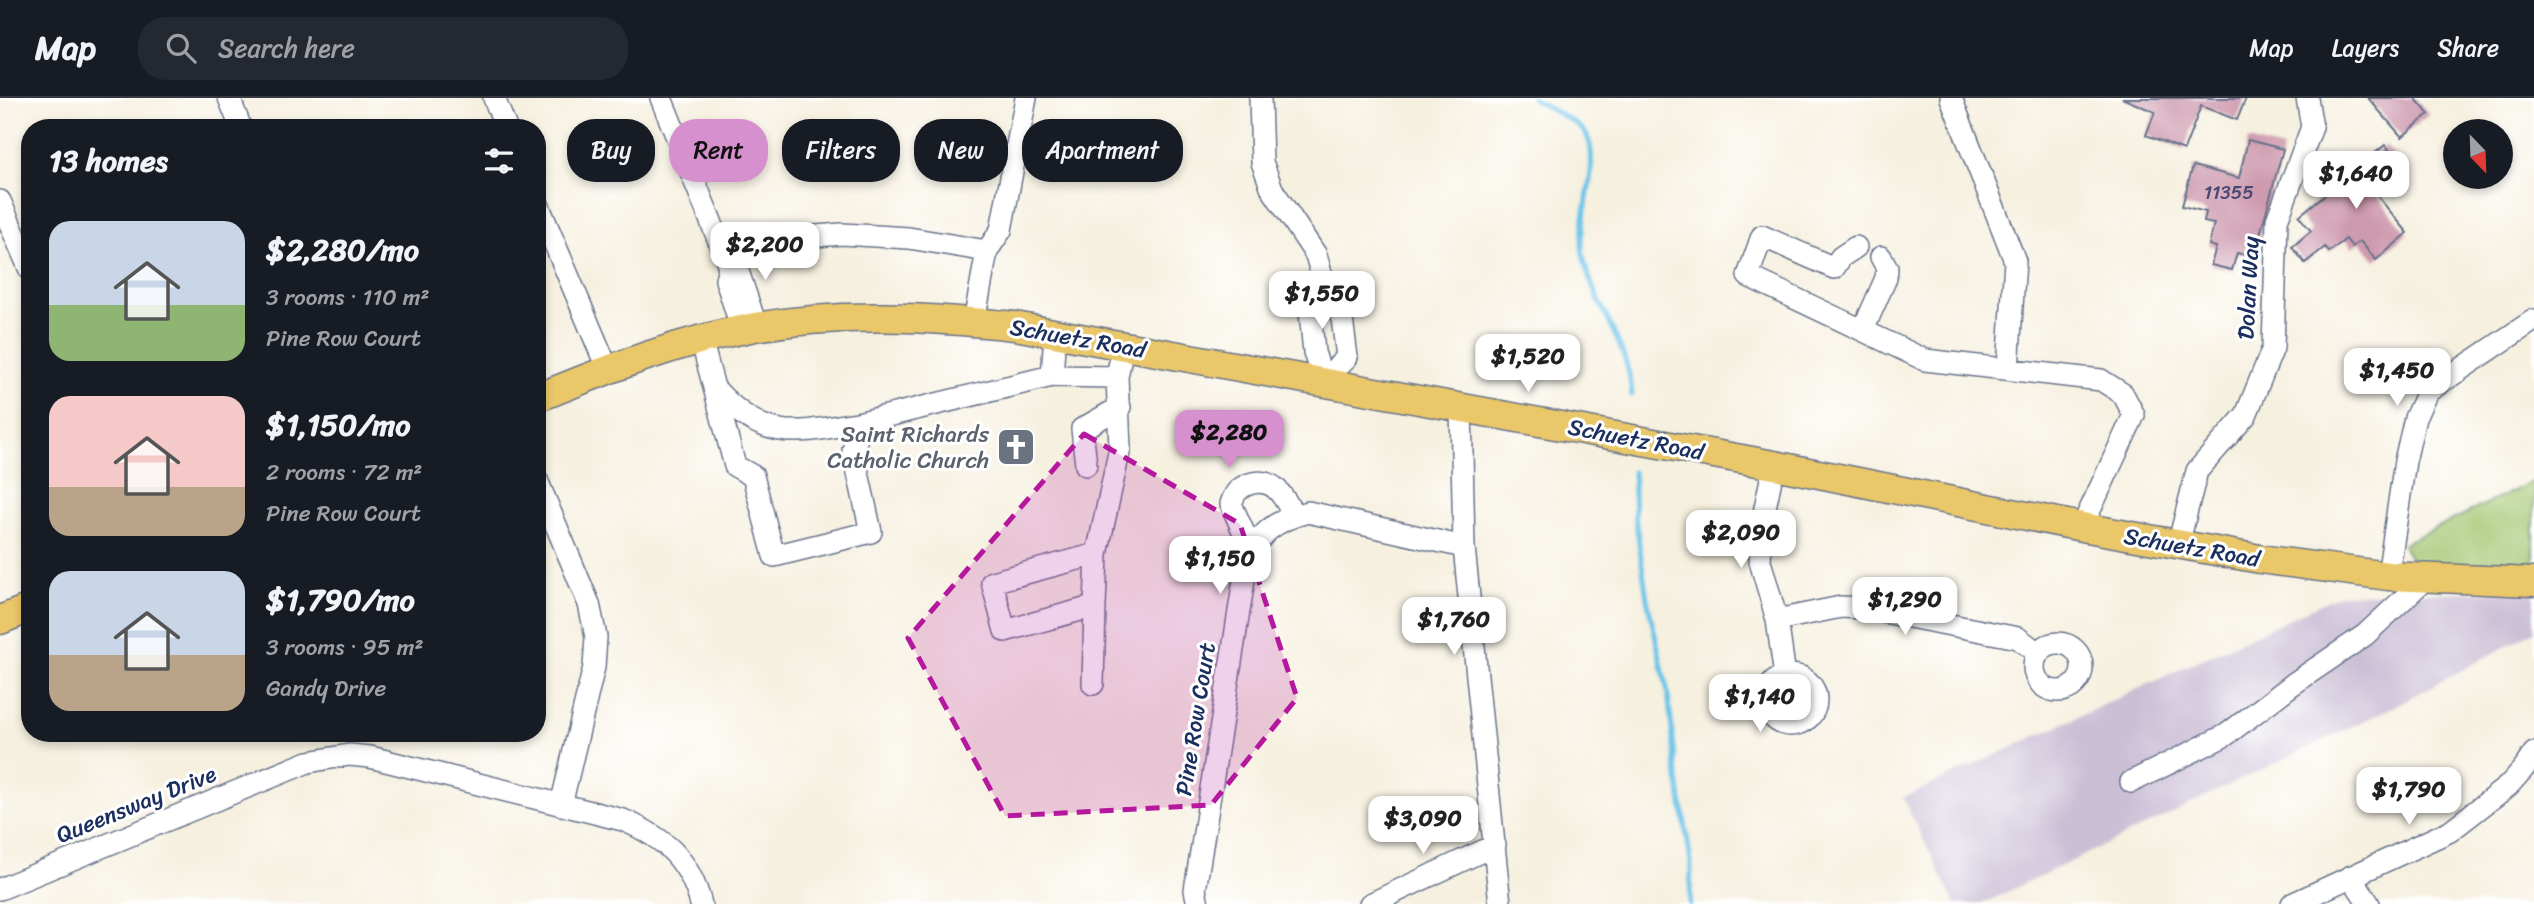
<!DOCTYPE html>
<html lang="en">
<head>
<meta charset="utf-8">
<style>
	body { margin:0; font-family:Sriracha,sans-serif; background:#242831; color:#f1f3f6; height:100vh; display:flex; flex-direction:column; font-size:26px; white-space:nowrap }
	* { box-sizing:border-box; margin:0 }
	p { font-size:23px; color:#9ea1a6 }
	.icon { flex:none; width:38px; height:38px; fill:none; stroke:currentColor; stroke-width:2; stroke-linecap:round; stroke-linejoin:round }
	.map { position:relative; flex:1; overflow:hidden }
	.panel { position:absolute; left:21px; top:21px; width:525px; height:623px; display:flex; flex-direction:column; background:#171b24; border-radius:28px; box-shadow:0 4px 10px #0003 }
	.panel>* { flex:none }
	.hud { position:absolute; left:567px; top:21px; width:665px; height:63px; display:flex; gap:14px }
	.needle { width:46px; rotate:157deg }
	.buttons { position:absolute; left:2443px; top:21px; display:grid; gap:14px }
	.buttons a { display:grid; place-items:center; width:70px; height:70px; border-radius:50%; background:#171b24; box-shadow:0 4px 10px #0003; font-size:35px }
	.price { position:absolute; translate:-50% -60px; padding:0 16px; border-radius:14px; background:#fff; color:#222; font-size:23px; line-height:46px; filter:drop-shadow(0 2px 4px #0008) }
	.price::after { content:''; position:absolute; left:50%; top:42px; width:21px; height:16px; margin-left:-10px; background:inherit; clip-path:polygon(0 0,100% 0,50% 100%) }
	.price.on { background:#d690ce; color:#111 }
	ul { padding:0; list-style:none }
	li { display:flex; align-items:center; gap:21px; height:175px; padding:0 28px }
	li span { display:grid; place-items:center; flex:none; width:196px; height:140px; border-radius:21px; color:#555 }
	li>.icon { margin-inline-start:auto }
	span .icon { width:84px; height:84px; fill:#fffc; stroke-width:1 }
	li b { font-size:30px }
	h2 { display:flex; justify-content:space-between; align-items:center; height:84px; padding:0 28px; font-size:30px }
	.chip { padding:0 24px; border-radius:28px; background:#171b24; box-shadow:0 4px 10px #0003; font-size:24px; line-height:63px }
	.chip.on { background:#d690ce; color:#111 }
	header { display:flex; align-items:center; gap:42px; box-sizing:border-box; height:98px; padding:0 35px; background:#171b24; border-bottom:2px solid #363941 }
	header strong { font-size:33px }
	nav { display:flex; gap:38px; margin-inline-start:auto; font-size:24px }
	.search { width:490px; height:63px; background:#242831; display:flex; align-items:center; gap:18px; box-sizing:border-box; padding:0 24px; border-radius:28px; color:#9ea1a6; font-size:26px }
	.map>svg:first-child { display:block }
	.industrial { fill:#cbbfd5 }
	.green { fill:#a3c670; stroke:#5f7a67; stroke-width:2 }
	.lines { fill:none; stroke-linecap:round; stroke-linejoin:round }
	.stream { stroke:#6bc4e9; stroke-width:5 }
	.building { fill:#cd9aae }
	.minor-casing { stroke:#68738b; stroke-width:24 }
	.major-casing { stroke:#68738b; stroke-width:31 }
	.minor { stroke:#fff; stroke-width:21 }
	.major { stroke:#eac769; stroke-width:28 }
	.marked { fill:#b5179e; fill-opacity:0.2; stroke:#b5179e; stroke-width:5; stroke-dasharray:14 9; stroke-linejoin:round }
	.labels { text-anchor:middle; stroke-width:6; stroke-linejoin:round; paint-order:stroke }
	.number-label { font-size:19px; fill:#484a72 }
	.street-label { font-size:23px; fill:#1b2f5e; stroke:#fff }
	.worship-label { font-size:23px; fill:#5b616d; stroke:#fff; text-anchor:end }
</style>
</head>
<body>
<header>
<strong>Map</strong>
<div class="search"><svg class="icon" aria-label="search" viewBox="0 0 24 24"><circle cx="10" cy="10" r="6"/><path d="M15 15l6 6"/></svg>Search here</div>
<nav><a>Map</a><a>Layers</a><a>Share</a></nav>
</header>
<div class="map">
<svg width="2534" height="806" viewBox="0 0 2534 806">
	<rect width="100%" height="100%" fill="#fff"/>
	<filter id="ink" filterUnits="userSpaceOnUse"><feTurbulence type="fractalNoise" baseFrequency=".0143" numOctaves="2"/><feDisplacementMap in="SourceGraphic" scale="14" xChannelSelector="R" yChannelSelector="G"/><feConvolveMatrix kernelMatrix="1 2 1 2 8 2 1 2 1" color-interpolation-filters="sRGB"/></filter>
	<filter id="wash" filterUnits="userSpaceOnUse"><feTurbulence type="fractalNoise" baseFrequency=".00686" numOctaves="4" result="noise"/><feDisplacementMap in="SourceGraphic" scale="28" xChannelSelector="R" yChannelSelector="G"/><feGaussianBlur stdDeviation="1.57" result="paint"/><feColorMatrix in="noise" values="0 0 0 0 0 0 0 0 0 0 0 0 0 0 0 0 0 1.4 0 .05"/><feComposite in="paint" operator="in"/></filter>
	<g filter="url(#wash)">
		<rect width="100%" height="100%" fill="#f6f0df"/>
		<path class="industrial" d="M2534 493V533L2403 604 1982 806H1955L1903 700 2342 496Z"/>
		<path class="green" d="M2534 383V477L2423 469 2409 458 2402 446Z"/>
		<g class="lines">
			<path class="stream" d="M1532 0C1548 12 1581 23 1588 40 1600 70 1577 122 1583 157 1593 206 1629 246 1632 297
				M1633 374 1635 417 1647 501 1668 595 1676 668 1691 764 1690 806"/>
		</g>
		<g id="blocks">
			<path class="building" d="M2122 0H2246L2237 22 2201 8 2184 52 2146 37 2155 14Z
				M2368 0H2415L2429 16 2402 39Z
				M2248 42 2283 51 2254 159 2237 155 2232 172 2211 167 2216 149 2209 147 2214 126 2204 124 2206 114 2182 108 2193 68 2239 80Z
				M2385 47 2408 75 2378 99 2408 135 2376 162 2360 143 2352 149 2346 141 2329 154 2325 149 2305 165 2292 149 2311 133 2299 118Z"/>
		</g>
	</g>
	<g filter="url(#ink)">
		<use href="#blocks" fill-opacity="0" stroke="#68738b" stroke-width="2"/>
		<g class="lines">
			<defs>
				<path id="minor" d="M229 0 241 30
					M494 0 506 30
					M661 0 729 168 726 182 742 232
					M1260 0 1262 64 1272 91 1316 157 1323 182 1310 215 1314 254 1323 283 1347 259 1340 205 1323 182
					M1951 0 2015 163 2008 271
					M0 103 30 172
					M537 104 608 272
					M1856 149 1841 159 1834 170 1762 138 1748 178 1925 262 2101 282 2123 296 2134 317 2082 429
					M722 152 746 143 842 136 909 140 987 153 974 224
					M987 153 1001 132 1026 0
					M729 168 739 176 754 221
					M1863 232 1886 180 1887 170 1881 159
					M701 241 735 368 753 378 774 458 871 434 853 352 862 324 1052 278 1117 279
					M1052 278 1055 235
					M717 293C766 346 797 335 862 324
					M1461 309 1464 449 1500 806
					M1086 367 1082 331 1120 309
					M1774 367 1762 424 1760 463 1777 522 1785 578
					M537 382 589 506 596 539 594 569 561 707
					M1255 447 1244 435 1231 406C1234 396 1238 390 1249 386 1274 378 1283 398 1294 417
					M2178 447 2197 373 2246 317 2273 250 2277 122 2312 29 2307 0
					M1097 456 992 484 1005 533 1095 508 1097 456 1120 350 1117 279 1123 248
					M2388 478 2405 363 2415 320 2427 294 2534 222
					M1777 522 1841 509 1863 510 2018 540 2038 555
					M2034 569a24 24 0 1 1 48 0a24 24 0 1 1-48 0Z
					M1766 602a25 25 0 1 1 50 0a25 25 0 1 1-50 0Z
					M1093 586 1095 508
					M2131 684 2226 637 2293 586 2365 537 2426 480
					M2351 778 2369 806
					M0 791 308 664 349 657 370 659 623 722C665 740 689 761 701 806
					M1198 806 1195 792 1246 469C1256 436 1275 422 1308 414L1464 449
					M1370 806 1495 747
					M2292 806 2450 733 2508 688 2524 670 2534 655"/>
				<path id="major" d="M537 300C608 271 679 243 755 229 841 214 929 219 1015 228L1774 367 2082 429 2260 461 2388 478 2534 484
					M0 522 30 510"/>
			</defs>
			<use href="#minor" class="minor-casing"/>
			<use href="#major" class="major-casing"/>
			<use href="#minor" class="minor"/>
			<use href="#major" class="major"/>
		</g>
	</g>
	<path class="marked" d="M1084 336 1240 426 1297 600 1211 707 1005 718 908 540Z"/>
	<defs>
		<symbol id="church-square" viewBox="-11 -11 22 22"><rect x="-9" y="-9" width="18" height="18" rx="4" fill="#6b7280" stroke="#fff"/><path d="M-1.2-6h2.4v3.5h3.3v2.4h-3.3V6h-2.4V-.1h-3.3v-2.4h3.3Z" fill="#fff"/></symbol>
	</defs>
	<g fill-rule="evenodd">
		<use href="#church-square" x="994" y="327" width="44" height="44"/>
	</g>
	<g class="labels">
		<g class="number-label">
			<text x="2229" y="101">11355</text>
		</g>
		<g class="street-label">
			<text transform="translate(2248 190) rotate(-87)" y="8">Dolan Way</text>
			<text transform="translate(1078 240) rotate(10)" y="8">Schuetz Road</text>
			<text transform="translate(1636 341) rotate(11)" y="8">Schuetz Road</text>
			<text transform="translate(2192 449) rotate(10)" y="8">Schuetz Road</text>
			<text transform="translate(1195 621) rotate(-81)" y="8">Pine Row Court</text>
			<text transform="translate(136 706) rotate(-22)" y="8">Queensway Drive</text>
		</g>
		<g class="worship-label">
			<text x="989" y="344">Saint Richards<tspan x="989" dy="26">Catholic Church</tspan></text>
		</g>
	</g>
</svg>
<div class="buttons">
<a><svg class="needle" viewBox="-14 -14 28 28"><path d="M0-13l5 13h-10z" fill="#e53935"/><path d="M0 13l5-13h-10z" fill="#9ea1a6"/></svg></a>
</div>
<b class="price" style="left:2356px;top:113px">$1,640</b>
<b class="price" style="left:765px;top:184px">$2,200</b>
<b class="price" style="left:1322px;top:233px">$1,550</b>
<b class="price" style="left:1528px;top:296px">$1,520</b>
<b class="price" style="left:2397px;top:310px">$1,450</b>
<b class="price on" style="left:1229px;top:372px">$2,280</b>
<b class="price" style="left:1741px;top:472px">$2,090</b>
<b class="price" style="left:1220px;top:498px">$1,150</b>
<b class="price" style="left:1905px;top:539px">$1,290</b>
<b class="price" style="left:1454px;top:559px">$1,760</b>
<b class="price" style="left:1760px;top:636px">$1,140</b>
<b class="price" style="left:2409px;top:729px">$1,790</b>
<b class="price" style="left:1423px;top:758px">$3,090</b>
<div class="hud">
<a class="chip">Buy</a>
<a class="chip on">Rent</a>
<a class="chip">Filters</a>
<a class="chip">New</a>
<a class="chip">Apartment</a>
</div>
<section class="panel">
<h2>13 homes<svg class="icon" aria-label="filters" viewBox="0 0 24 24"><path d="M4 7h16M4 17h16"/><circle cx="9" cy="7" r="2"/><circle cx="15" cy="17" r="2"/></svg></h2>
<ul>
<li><span style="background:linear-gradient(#c9d6e8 60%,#8fb573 0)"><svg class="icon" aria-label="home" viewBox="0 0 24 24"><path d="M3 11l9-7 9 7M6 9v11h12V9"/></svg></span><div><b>$2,280/mo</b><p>3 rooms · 110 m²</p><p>Pine Row Court</p></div></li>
<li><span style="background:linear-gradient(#f6c9c9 65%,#b9a48a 0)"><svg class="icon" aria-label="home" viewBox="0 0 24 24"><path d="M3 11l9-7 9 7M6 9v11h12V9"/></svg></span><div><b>$1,150/mo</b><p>2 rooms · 72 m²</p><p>Pine Row Court</p></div></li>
<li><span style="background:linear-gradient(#c9d6e8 60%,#b9a48a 0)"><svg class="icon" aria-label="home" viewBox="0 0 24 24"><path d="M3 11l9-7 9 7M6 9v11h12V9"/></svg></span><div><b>$1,790/mo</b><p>3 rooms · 95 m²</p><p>Gandy Drive</p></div></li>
</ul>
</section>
</div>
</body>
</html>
